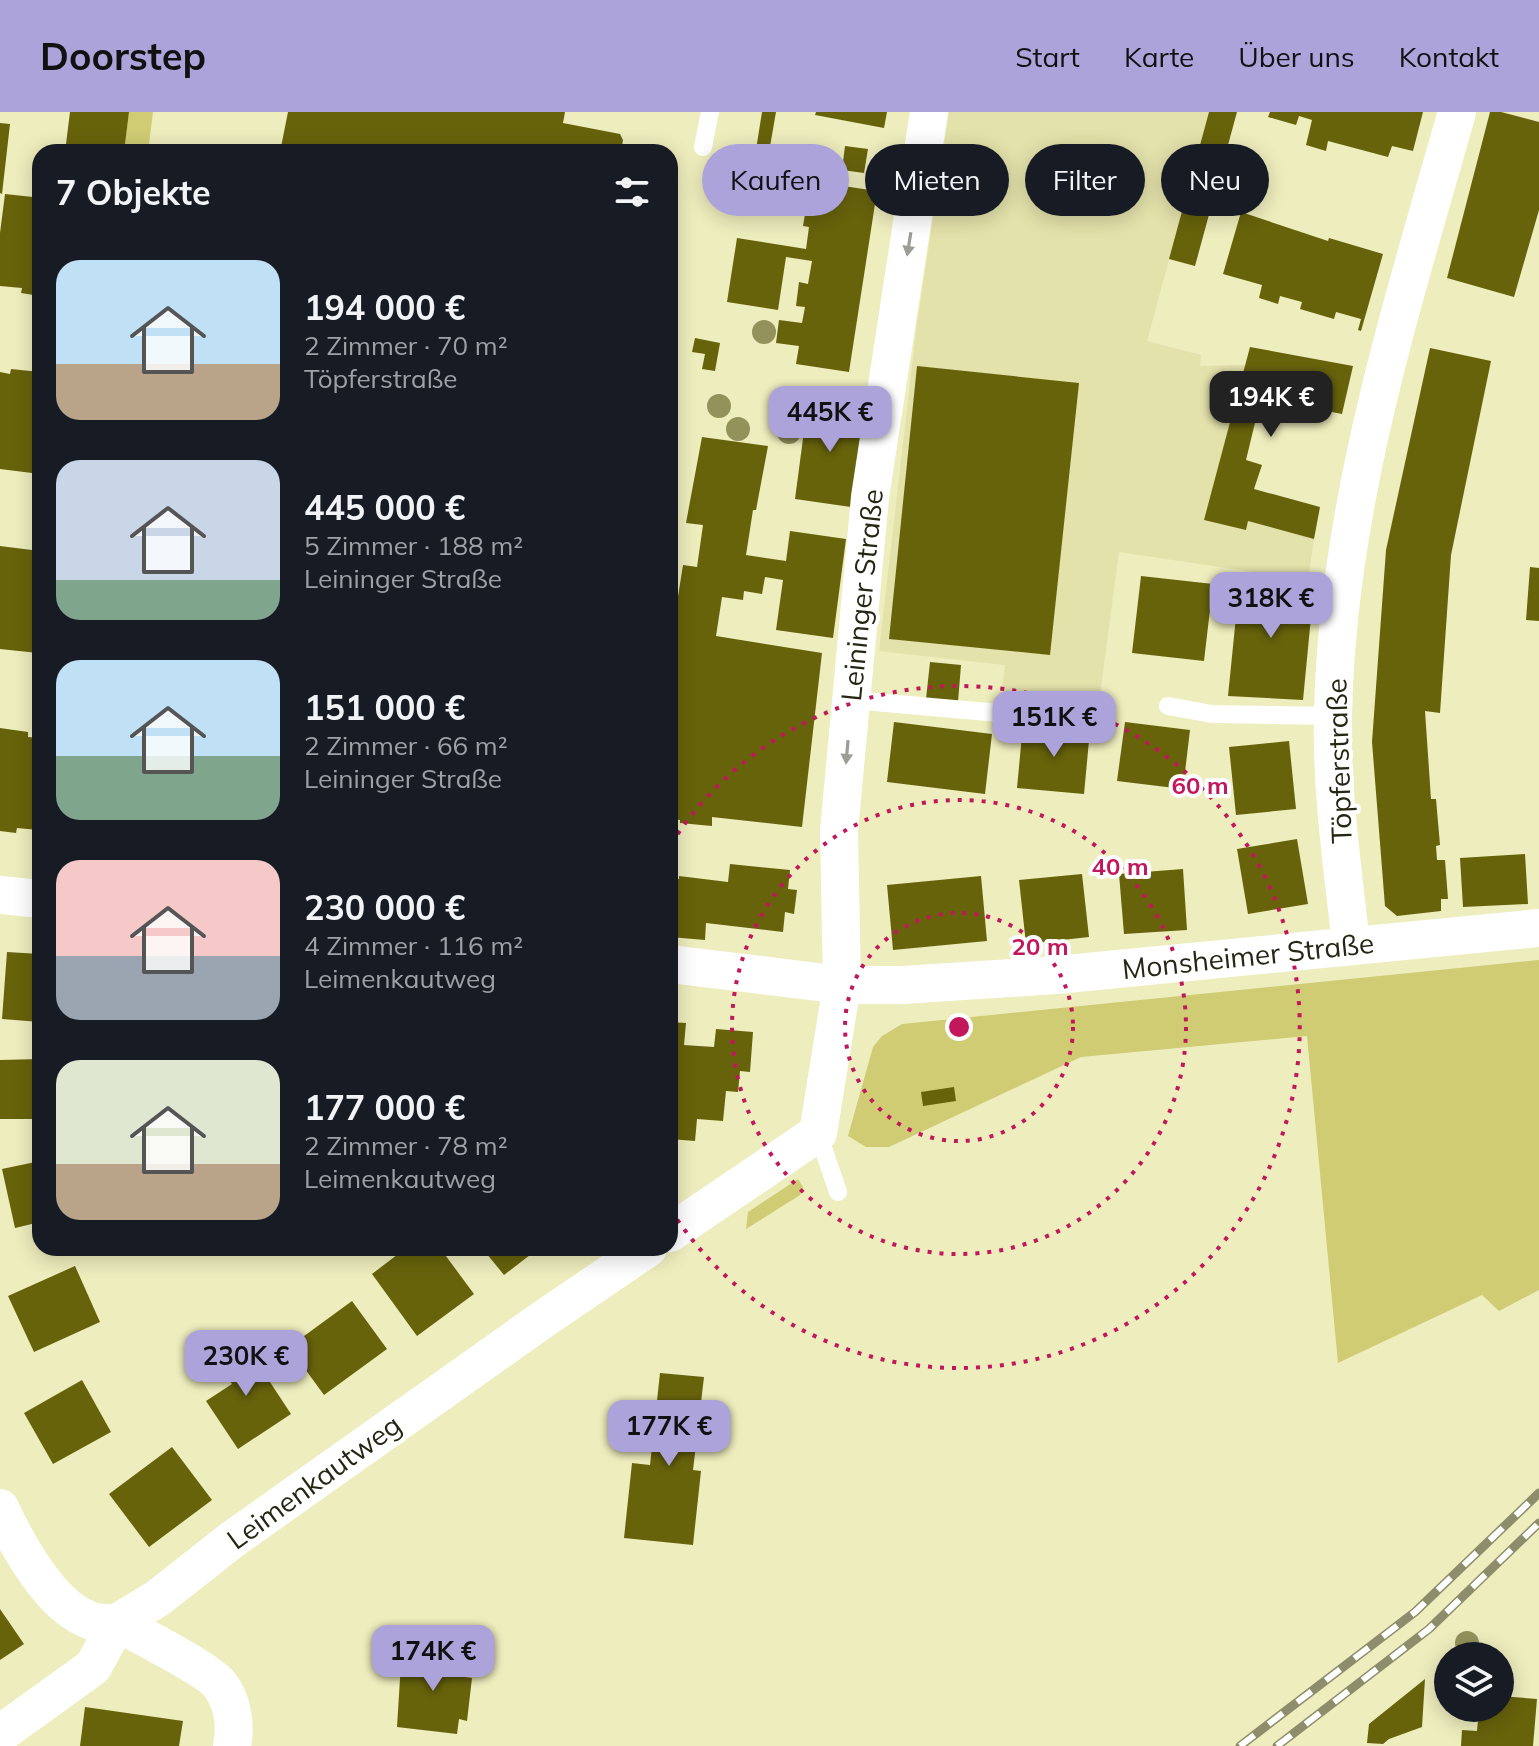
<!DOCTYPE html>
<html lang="de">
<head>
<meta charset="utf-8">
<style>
	body { margin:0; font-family:Mulish,sans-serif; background:#242831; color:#f1f3f6; height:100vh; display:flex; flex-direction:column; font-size:30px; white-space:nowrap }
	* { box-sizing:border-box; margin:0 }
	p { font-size:26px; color:#9ea1a6 }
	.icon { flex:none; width:44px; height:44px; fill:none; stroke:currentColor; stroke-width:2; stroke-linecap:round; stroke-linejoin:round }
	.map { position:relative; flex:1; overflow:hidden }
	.side { position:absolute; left:32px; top:32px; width:646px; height:1112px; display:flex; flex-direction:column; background:#171b24; border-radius:24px; box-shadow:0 4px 20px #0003 }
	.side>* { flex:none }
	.top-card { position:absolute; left:702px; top:32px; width:716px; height:72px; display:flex; gap:16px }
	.buttons { position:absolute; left:1434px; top:1530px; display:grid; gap:16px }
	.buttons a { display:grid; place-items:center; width:80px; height:80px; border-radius:50%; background:#171b24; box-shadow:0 4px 20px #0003; font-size:40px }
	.price { position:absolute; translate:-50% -68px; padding:0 18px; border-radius:16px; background:#ada3db; color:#111; font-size:26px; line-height:52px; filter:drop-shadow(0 2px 4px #0008) }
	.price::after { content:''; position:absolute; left:50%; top:48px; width:24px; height:18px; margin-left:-12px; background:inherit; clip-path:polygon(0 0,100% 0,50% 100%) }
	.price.selected { background:#222; color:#fff }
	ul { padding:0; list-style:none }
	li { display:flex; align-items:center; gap:24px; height:200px; padding:0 24px }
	li span { display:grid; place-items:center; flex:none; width:224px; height:160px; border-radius:24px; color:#555 }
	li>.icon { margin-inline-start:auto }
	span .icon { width:96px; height:96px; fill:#fffc; stroke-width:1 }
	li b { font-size:34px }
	h2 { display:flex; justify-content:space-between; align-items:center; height:96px; padding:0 24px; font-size:34px }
	.tag { padding:0 28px; border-radius:36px; background:#171b24; box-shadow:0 4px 20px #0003; font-size:28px; line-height:72px }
	.tag.selected { background:#ada3db; color:#111 }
	header { display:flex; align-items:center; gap:48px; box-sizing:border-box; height:112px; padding:0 40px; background:#ada3db; color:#111 }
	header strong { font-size:38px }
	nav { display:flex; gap:44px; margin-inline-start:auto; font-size:28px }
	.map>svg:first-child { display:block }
	.built { fill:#e3e2ab }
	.green { fill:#cfcc74 }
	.building { fill:#67630b }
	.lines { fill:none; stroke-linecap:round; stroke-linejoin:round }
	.lane { stroke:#fff; stroke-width:18 }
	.street { stroke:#fff; stroke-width:38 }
	.rail-casing { stroke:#8d8d6b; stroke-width:9 }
	.rail { stroke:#fff; stroke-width:6; stroke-dasharray:18; stroke-linecap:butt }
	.tree { fill:#94925b }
	.oneway { fill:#9d9d95 }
	.ring { fill:none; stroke:#c2185b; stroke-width:4; stroke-dasharray:4 8 }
	.labels { text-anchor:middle; stroke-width:8; stroke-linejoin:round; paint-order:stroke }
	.street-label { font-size:28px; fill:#262614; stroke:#fff }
	.centre { fill:#c2185b; stroke:#fff; stroke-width:4 }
	.ring-label { font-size:24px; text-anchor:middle; font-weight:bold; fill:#c2185b; stroke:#fff; stroke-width:8; stroke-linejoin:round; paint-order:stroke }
</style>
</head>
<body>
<header>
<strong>Doorstep</strong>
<nav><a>Start</a><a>Karte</a><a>Über uns</a><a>Kontakt</a></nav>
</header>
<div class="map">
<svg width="1539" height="1634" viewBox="0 0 1539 1634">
	<rect width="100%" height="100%" fill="#eeedbd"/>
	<path class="built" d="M949 0H1209L1147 229 1201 243 1200 254 1246 253 1205 408 1248 409 1314 427 1308 468 1119 440 1098 598 1001 587 1005 553 879 539 916 219Z"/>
	<path class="green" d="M129 0H153L148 40H124Z
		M1539 848V1178L1499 1199 1482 1183 1338 1251 1307 924 1081 945 889 1035H866L848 1024 873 935 882 924 902 912Z
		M798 1067 803 1075 800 1083 746 1117 748 1100Z"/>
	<path class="building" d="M70 0H129L124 40H65Z
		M288 0H565L563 11 620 22 623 28 621 40H471L459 37 458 40H280Z
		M762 0H776L768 46 755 44Z
		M816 0H887L884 16 815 3Z
		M1209 0H1237L1195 154 1169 147Z
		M1270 0H1423L1413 39 1392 34 1388 45 1328 29 1326 39 1306 33 1312 8 1299 4 1296 13 1268 5Z
		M1490 0H1501L1539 10V98L1514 185 1447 166Z
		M0 11 10 12 2 82 0 81Z
		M845 34 868 37 864 61 842 58Z
		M816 70 877 79 849 260 796 252 799 234 776 231 779 208 802 211 805 195 796 194 799 170 808 172 812 149 786 145 778 198 727 190 737 126 806 137 809 115 803 114 808 84 814 85Z
		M33 80 40 81V184L21 181 22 176 0 174V121L5 82 33 85Z
		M1241 100 1328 129 1329 126 1383 142 1361 219 1358 218 1361 207 1336 200 1334 207 1300 197 1302 190 1280 184 1278 192 1259 186 1262 173 1223 162Z
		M695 226 720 231 715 259 702 257 705 242 692 240Z
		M1250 235 1353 254 1342 302 1261 286 1246 348 1262 353 1254 377 1320 395 1314 427 1248 409 1246 418 1204 408Z
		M1430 236 1491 249 1451 443 1440 601 1425 599 1431 687H1436L1440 733 1436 734 1437 748H1445L1448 787H1441V799L1397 804 1385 794 1372 630 1386 438Z
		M917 254 1079 271 1050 543 889 527Z
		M11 257 40 260V362L0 357V260L10 262Z
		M808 289 864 297 851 395 795 387Z
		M702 325 768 334 756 398H753L746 443 786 449 790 419 846 427 833 526 776 518 783 468 765 465 762 482 744 479 743 488 722 485 716 524 822 541 802 715 712 705V714L680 711V708L670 707V515L673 516 683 453 697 455 703 413 686 411Z
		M0 434 40 439 38 541 0 537Z
		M1530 455 1539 456V509L1526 508Z
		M1141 464 1213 472 1204 549 1132 541Z
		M1240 465 1314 474 1303 588 1228 584Z
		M930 550 961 553 958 590 926 587Z
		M894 610 992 622 985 682 887 670Z
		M1125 610 1190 618 1183 677 1117 669Z
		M1023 612 1090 618 1084 682 1017 676Z
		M0 616 28 620V625L40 626 38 718 17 716 16 721 0 719Z
		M1289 629 1296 697 1236 703 1229 635Z
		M1297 727 1308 792 1248 802 1237 737Z
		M1525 742 1528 792 1463 795 1460 746Z
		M730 752 790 758 788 777 797 778 794 802 785 800 783 820 706 811 705 828 670 825V766L679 767V764L728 770Z
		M1183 757 1187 818 1124 822 1119 762Z
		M1082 762 1089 825 1026 832 1019 768Z
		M981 764 987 829 893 838 887 773Z
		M7 840 40 842V910L2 907Z
		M670 910 686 911 684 933 714 935 716 917 753 920 750 960 740 959 738 980 726 979 723 1009 697 1007 695 1029 670 1027Z
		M40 947V1007H0V948Z
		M954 975 956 989 923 994 921 980Z
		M40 1049V1110L15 1116 2 1057Z
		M406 1136H440L474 1182 417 1224 372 1162Z
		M482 1136H539L504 1163Z
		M75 1154 100 1210 34 1240 8 1184Z
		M352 1189 387 1237 324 1283 289 1235Z
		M243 1229 291 1302 238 1337 206 1289 232 1272 216 1247Z
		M660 1261 704 1265 693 1358 701 1359 693 1433 624 1426 632 1351 650 1353Z
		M82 1268 111 1320 53 1352 24 1301Z
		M172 1335 212 1388 149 1435 109 1382Z
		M0 1497 24 1532 0 1548Z
		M406 1540 467 1547 465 1565 472 1566 467 1609 459 1607 457 1622 397 1615 401 1551 405 1552Z
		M1425 1567 1422 1615 1389 1627 1383 1632 1367 1631 1369 1612Z
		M1500 1584 1537 1587 1533 1634H1461L1462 1618 1477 1619 1479 1596H1500Z
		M85 1595 183 1609 179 1634H80Z"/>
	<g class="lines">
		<path class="lane" d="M703 35 710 0
			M852 588 1079 608
			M1168 594 1212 602 1333 604
			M818 1021 838 1080"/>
		<path class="street" d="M0 783 40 787
			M1351 833C1343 757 1331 680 1333 603 1337 395 1401 198 1457 0
			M670 852 842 873H903L1056 863 1539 816
			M670 1121 818 1021 842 873 839 719 870 385 929 0
			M0 1396C17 1432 49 1492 87 1507 97 1512 106 1511 117 1511 138 1522 209 1558 220 1573 233 1590 236 1614 232 1634
			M0 1622 93 1555 117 1511 158 1486 233 1427 542 1208 648 1136"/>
		<defs>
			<path id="rail" d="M1240 1634 1415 1500 1539 1381
				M1277 1634 1429 1517 1539 1411"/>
		</defs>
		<use href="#rail" class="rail-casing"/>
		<use href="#rail" class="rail"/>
	</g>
	<g class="tree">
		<circle cx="819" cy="48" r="12"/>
		<circle cx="761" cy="58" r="12"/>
		<circle cx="764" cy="220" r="12"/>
		<circle cx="719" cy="294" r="12"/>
		<circle cx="738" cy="317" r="12"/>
		<circle cx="789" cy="320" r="12"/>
		<circle cx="1467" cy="1531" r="12"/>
	</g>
	<defs><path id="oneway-solid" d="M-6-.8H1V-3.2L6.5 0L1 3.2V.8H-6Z" transform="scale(2)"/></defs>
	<g class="oneway">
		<use href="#oneway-solid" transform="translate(909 132) rotate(99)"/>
		<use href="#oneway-solid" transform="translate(847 640) rotate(95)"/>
	</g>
	<g class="ring">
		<circle cx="959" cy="915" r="114"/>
		<circle cx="959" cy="915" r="227"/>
		<path d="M671 732A341 341 0 1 1 671 1098"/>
	</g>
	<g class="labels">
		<g class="street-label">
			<text transform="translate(862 483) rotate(-84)" y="10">Leininger Straße</text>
			<text transform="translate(1339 649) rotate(-92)" y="10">Töpferstraße</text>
			<text transform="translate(1248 844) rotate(-6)" y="10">Monsheimer Straße</text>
			<text transform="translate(314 1370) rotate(-36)" y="10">Leimenkautweg</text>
		</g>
	</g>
	<circle cx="959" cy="915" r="12" class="centre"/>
	<g class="ring-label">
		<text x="1200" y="682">60 m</text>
		<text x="1120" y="763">40 m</text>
		<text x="1040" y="843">20 m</text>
	</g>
</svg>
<div class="buttons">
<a><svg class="icon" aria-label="layers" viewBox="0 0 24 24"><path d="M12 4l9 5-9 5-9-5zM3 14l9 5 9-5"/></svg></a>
</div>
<b class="price selected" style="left:1271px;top:327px">194K €</b>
<b class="price" style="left:830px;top:342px">445K €</b>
<b class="price" style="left:1271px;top:528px">318K €</b>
<b class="price" style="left:1054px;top:647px">151K €</b>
<b class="price" style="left:246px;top:1286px">230K €</b>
<b class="price" style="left:669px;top:1356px">177K €</b>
<b class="price" style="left:433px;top:1581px">174K €</b>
<div class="top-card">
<a class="tag selected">Kaufen</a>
<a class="tag">Mieten</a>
<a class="tag">Filter</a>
<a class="tag">Neu</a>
</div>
<section class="side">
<h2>7 Objekte<svg class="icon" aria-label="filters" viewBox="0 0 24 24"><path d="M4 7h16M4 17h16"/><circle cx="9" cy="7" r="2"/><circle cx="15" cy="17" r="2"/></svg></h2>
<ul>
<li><span style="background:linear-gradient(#bfe0f5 65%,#b9a48a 0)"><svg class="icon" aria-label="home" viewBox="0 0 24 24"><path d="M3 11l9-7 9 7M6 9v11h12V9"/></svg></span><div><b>194 000 €</b><p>2 Zimmer · 70 m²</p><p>Töpferstraße</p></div></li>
<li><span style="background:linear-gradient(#c9d6e8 75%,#7fa58c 0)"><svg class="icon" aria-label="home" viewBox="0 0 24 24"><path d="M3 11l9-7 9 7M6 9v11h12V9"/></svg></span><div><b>445 000 €</b><p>5 Zimmer · 188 m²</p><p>Leininger Straße</p></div></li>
<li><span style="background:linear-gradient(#bfe0f5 60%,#7fa58c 0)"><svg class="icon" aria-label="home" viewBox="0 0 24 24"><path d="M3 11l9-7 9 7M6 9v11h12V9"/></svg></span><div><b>151 000 €</b><p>2 Zimmer · 66 m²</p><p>Leininger Straße</p></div></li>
<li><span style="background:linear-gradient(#f6c9c9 60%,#9aa5b1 0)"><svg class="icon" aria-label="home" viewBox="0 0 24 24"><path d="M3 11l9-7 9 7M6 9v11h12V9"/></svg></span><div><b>230 000 €</b><p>4 Zimmer · 116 m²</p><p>Leimenkautweg</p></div></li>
<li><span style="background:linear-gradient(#dfe7d0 65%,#b9a48a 0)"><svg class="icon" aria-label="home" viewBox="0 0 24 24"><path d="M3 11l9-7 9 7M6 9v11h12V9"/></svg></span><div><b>177 000 €</b><p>2 Zimmer · 78 m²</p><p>Leimenkautweg</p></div></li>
</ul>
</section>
</div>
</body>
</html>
